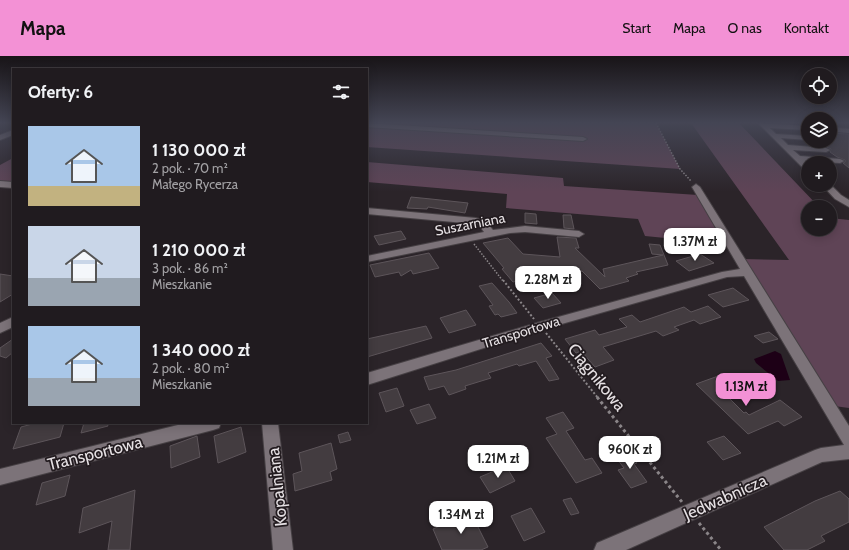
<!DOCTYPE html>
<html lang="pl">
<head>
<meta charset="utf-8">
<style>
	body { margin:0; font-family:Cabin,sans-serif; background:#282428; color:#f1f3f6; height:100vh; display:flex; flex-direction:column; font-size:15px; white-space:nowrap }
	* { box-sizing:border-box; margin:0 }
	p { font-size:13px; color:#a2a1a4 }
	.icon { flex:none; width:22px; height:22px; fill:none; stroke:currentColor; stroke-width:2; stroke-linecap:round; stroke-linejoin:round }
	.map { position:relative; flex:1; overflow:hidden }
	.sheet { position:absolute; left:12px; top:12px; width:356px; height:356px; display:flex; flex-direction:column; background:#201b1f; border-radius:0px; box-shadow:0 2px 10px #0003,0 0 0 1px #3d393d }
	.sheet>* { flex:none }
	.tools { position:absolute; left:801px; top:12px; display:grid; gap:8px }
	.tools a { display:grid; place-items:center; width:36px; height:36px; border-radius:50%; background:#201b1f; box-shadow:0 2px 10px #0003,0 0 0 1px #3d393d; font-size:20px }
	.price { position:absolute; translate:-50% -34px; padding:0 9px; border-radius:8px; background:#fff; color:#222; font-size:13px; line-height:26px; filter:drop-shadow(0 1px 2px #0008) }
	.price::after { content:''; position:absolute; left:50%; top:24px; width:12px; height:9px; margin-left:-6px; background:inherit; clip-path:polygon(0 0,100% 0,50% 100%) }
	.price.selected { background:#f391d5; color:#111 }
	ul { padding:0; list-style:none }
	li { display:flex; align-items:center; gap:12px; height:100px; padding:0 16px }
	li span { display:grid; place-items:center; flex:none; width:112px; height:80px; border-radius:0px; color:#555 }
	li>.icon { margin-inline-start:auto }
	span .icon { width:48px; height:48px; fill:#fffc; stroke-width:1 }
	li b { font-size:17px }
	h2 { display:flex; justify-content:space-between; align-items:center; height:48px; padding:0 16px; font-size:17px }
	header { display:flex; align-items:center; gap:24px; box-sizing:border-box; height:56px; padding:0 20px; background:#f391d5; color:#111 }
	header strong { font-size:19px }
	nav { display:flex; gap:22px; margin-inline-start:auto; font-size:14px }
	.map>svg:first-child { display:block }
	.green { fill:#5f4456 }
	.water { fill:#1d0016 }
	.building { fill:#433c40; stroke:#5d555a }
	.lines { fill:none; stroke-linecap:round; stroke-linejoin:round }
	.minor-casing { stroke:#464044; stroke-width:2 }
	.path-far2 { stroke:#8a8588; stroke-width:1.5; stroke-dasharray:1.5 1.5; stroke-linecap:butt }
	.path-far1 { stroke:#8a8588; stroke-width:2; stroke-dasharray:2 2; stroke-linecap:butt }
	.path { stroke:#8a8588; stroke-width:3; stroke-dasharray:3 3; stroke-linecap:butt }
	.minor { fill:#7c7379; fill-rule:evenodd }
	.labels { text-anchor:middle; stroke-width:3.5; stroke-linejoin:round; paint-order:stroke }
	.street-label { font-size:14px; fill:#e5e0e3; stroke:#221b1f }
	.near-street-label { font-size:17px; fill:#e5e0e3; stroke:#221b1f }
</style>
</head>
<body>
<header>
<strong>Mapa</strong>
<nav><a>Start</a><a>Mapa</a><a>O nas</a><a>Kontakt</a></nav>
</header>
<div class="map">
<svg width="849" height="494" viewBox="0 0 849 494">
	<rect width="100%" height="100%" fill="#2b2429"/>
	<path class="green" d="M367 67H656L680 113 367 91Z
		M691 67H739L819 151H808V173H830V162L849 164V352L834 350 742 203 789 204Z
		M13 102V126L0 125V109Z
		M367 106 563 122 564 130 698 139 726 188 645 180 638 163 506 152 507 138 367 126Z"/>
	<path class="water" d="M775 295 781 298 790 324 778 325 756 307 754 303Z"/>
	<path class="building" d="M830 77 849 78V112L843 107 845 106V104L837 101 830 96 831 93 824 90 817 85H830Z
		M411 141 431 143 468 147 465 157 428 151 427 153 407 152Z
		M525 157 536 158 537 168 525 167Z
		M563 159H571L574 173 564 172Z
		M401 175 406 183 379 189 374 180Z
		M557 181 576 182 579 192H575L605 221 603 213 663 199 652 198 649 188 660 189 668 209 636 216 638 218 626 222 629 225 600 233 582 215 564 219 560 215 513 226 502 213 504 212 483 187 508 182 523 198 560 201Z
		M429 197 439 212 413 218 411 214 401 220 399 216 375 221 370 209Z
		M700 198 714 207 689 215 676 205Z
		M0 218 13 220V238L0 246Z
		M492 227 509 246 517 257 501 261 498 258 495 259 489 250 493 249 479 230Z
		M733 232 749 244 723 251 708 239Z
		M552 237 561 247 543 252 534 242Z
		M708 250 721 261 700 268 694 264 674 271 679 274 663 280 656 275 603 291 614 304 595 311 581 295 576 297 565 283 595 274 599 279 627 271 619 263 632 259 640 266 684 251 691 256Z
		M466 254 476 269 449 277 440 262Z
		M426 270 432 282 367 301V283Z
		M769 276 778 283 763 287 754 280Z
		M13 283V296L6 302 0 300V292Z
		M541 287 552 300 546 302 559 323 549 325 536 305 519 310 517 308 488 317 491 322 465 330 466 333 449 339 444 330 429 334 424 321 456 314Z
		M721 319 741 338 729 342 744 357 746 356 749 359 780 344 802 361 784 370 778 365 748 378 696 328Z
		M397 332 404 350 386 356 379 337Z
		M429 348 436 362 417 368 410 354Z
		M563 356 574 372 566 375 585 404 592 402 602 417 576 427 546 382 557 378 546 362Z
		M36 367H64L60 381 13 393 21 371Z
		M84 367H107L108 370 81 377Z
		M241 371 246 396 218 407 214 380Z
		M348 376 351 384 340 387 338 379Z
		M197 380 200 401 171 412 170 390Z
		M724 380 741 397 723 404 707 386Z
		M331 387 337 413 330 416 332 424 295 435 293 418 302 415 299 397Z
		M627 394 637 407 634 408 647 426 631 432 618 414 624 412 614 399Z
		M506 410 515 425 490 437 480 421Z
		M70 419 65 440 36 449 42 427Z
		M135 434 130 494H108L112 465 79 477 83 452Z
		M840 435 849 443V466L821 480 825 485 807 494H784L764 471 815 445Z
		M571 442 579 457 571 459 563 444Z
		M531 452 545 476 524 485 511 460Z
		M471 457 488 491 481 494H442L433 473Z"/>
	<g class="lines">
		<defs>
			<path id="minor" d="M367 67 583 81 587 83 583 85 367 71Z
				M758 67 808 70V74L770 72 776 78 808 80V84L781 82 788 89 826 92 830 94 826 96 793 94 800 100 840 103 844 105 840 107 805 105 808 108V114H805Z
				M830 71 849 73V77L830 75Z
				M13 74V79L0 84V79Z
				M0 125 13 126V132L0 131Z
				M696 128 700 131 849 370V403L822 406 626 494H594L597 487 815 394 821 392 844 389 744 220 727 221 544 273 367 329V317L540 266 722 216 740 213 692 131Z
				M830 128 841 139 849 144V151L835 143 822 129Z
				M367 152 476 162 485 165 493 174 525 170 579 175 584 178 579 181 525 176 510 177 367 206V200L484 176 479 169 475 168 367 158Z
				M13 261V271L0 277V267Z
				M186 367H221L219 372 213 374 0 429V413Z
				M262 367H278L293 494H273Z"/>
		</defs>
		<use href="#minor" class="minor-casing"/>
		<path class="path-far2" d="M656 67 680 113 691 125
			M474 188 503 225"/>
		<path class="path-far1" d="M503 224 534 263
			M546 277 598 342"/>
		<path class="path" d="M597 341 682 446
			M699 467 721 494"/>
		<use href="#minor" class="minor"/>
	</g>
	<linearGradient id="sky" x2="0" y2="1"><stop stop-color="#181417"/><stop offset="0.49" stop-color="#444554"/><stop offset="1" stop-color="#444554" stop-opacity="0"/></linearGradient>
	<rect width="849" height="136" fill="url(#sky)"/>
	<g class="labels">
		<g class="street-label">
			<text transform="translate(470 168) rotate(-11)" y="5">Suszarniana</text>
			<text transform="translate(521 276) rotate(-17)" y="5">Transportowa</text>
		</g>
		<g class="near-street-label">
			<text transform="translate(597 321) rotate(51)" y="6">Ciągnikowa</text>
			<text transform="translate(95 397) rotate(-14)" y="6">Transportowa</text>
			<text transform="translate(277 431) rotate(-96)" y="6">Kopalniana</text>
			<text transform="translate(725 441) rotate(-24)" y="6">Jedwabnicza</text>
		</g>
	</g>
</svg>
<div class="tools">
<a><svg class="icon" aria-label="locate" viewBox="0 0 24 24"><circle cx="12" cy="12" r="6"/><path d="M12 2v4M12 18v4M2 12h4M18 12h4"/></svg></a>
<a><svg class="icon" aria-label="layers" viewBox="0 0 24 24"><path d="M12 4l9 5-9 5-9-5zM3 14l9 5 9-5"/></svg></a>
<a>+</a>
<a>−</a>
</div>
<b class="price" style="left:695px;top:206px">1.37M zł</b>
<b class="price" style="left:548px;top:244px">2.28M zł</b>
<b class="price selected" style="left:746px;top:351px">1.13M zł</b>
<b class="price" style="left:630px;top:414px">960K zł</b>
<b class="price" style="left:498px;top:423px">1.21M zł</b>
<b class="price" style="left:461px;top:479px">1.34M zł</b>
<section class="sheet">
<h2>Oferty: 6<svg class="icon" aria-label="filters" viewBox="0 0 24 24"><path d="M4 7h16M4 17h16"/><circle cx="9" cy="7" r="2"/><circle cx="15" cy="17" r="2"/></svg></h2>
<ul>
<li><span style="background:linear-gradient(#a9c7e8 75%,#c2b280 0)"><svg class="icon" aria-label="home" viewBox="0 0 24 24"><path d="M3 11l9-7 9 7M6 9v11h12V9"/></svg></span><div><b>1 130 000 zł</b><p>2 pok. · 70 m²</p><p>Małego Rycerza</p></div></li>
<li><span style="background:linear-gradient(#c9d6e8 65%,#9aa5b1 0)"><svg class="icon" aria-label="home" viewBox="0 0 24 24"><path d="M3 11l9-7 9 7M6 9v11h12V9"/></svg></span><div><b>1 210 000 zł</b><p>3 pok. · 86 m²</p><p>Mieszkanie</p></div></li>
<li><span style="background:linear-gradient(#a9c7e8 65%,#9aa5b1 0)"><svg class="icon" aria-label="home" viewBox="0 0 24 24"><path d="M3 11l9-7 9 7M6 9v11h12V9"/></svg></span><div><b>1 340 000 zł</b><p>2 pok. · 80 m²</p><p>Mieszkanie</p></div></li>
</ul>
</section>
</div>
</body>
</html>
